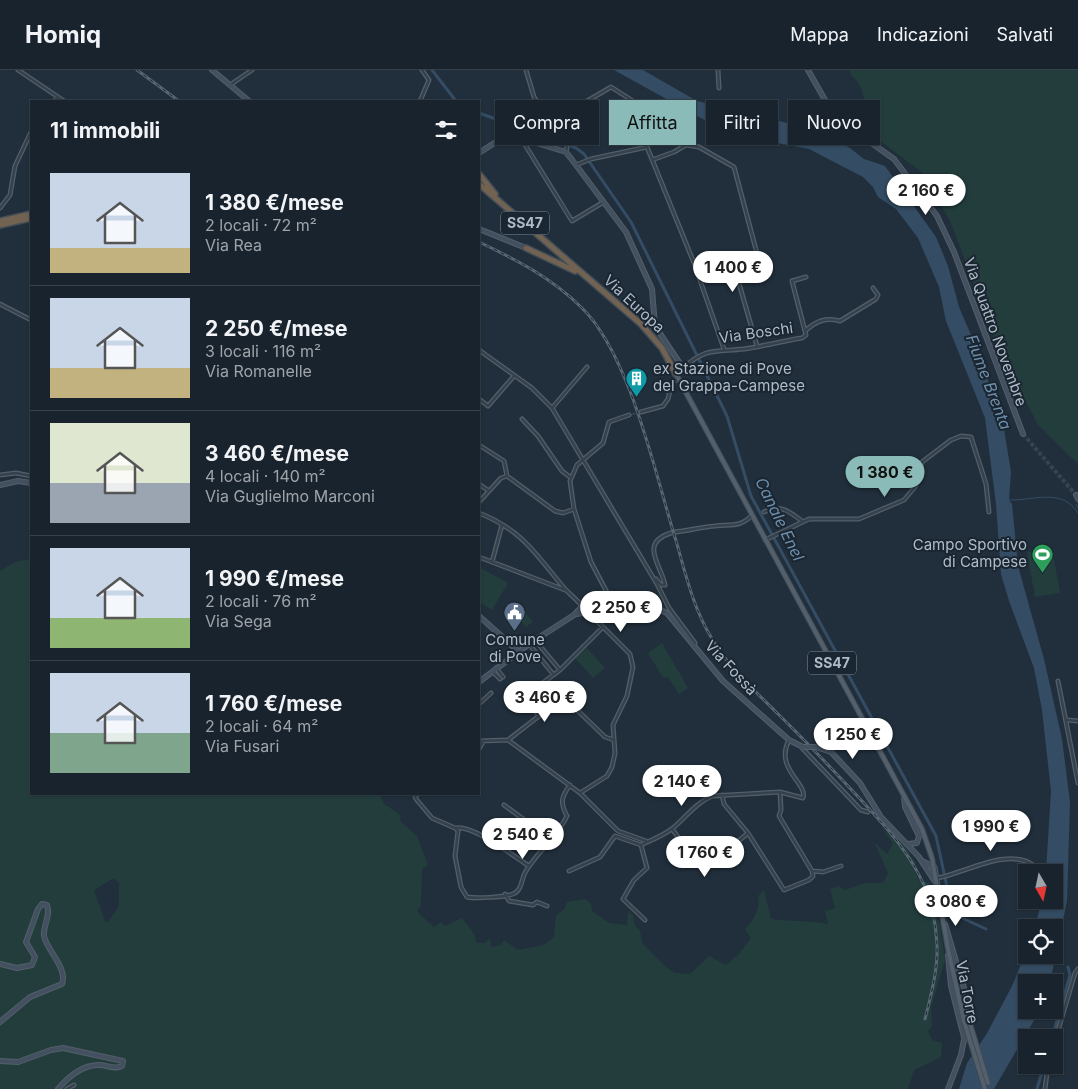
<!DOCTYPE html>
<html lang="it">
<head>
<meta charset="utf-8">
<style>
	body { margin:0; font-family:Inter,sans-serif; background:#262f39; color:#f1f3f6; height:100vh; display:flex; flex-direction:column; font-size:19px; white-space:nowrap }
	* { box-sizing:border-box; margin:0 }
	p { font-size:16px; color:#9fa4aa }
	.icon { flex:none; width:28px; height:28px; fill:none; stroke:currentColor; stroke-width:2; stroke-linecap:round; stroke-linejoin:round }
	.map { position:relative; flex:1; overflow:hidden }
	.details { position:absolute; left:30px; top:30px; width:450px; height:695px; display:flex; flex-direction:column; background:#19232d; border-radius:0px; box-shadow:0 1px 4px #0004,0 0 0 1px #374049 }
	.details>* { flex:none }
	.hud { position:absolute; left:495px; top:30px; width:475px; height:45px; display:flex; gap:10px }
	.needle { width:32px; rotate:171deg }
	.buttons { position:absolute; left:1018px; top:794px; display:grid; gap:10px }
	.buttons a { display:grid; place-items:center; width:45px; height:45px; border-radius:0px; background:#19232d; box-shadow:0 1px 4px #0004,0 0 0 1px #374049; font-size:25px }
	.price { position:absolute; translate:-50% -42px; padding:0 11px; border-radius:18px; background:#fff; color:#222; font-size:16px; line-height:32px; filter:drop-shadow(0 1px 2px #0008) }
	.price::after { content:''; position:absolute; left:50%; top:30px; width:15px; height:11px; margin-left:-8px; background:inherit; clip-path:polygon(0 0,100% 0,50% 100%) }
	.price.on { background:#8bbbb9; color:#111 }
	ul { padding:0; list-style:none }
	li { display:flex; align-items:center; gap:15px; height:125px; padding:0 20px }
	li+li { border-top:1px solid #374049 }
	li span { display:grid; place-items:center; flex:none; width:140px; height:100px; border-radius:0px; color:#555 }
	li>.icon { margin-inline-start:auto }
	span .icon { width:60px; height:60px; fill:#fffc; stroke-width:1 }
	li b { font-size:21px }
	h2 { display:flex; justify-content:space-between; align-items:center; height:60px; padding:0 20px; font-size:21px }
	.chip { padding:0 18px; border-radius:0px; background:#19232d; box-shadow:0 1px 4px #0004,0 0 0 1px #374049; font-size:18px; line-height:45px }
	.chip.on { background:#8bbbb9; color:#111 }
	header { display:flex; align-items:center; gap:30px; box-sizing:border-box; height:70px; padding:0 25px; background:#19232d; border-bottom:1px solid #374049 }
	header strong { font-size:24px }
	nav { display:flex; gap:28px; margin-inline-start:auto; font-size:18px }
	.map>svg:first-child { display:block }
	.green { fill:#233d3d; fill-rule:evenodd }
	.water { fill:#344d64 }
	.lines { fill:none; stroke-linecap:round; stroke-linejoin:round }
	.stream { stroke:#344d64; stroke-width:1 }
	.canal { stroke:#344d64; stroke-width:3 }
	.street-tunnel { stroke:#364451; stroke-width:2.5; stroke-dasharray:2.5 1; stroke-linecap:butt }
	.secondary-tunnel { stroke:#364451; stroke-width:4; stroke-dasharray:4 2; stroke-linecap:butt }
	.street-casing { stroke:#535f6a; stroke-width:5 }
	.secondary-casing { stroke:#535f6a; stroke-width:6 }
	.primary-casing { stroke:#3e4a55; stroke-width:6 }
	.highway-casing { stroke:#404c57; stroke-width:8 }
	.street { stroke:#35414c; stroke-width:2.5 }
	.secondary { stroke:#43505f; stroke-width:4 }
	.primary { stroke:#53606c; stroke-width:4 }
	.highway { stroke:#726252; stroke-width:5 }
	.rail-casing { stroke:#576673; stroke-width:3 }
	.rail { stroke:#1a2631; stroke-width:1; stroke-dasharray:4; stroke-linecap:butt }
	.secondary-bridge-casing { stroke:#535f6a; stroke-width:6; stroke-linecap:butt }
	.primary-bridge-casing { stroke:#3e4a55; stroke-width:6; stroke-linecap:butt }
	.secondary-bridge { stroke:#43505f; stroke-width:4 }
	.primary-bridge { stroke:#53606c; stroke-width:4 }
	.labels { text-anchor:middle; stroke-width:4; stroke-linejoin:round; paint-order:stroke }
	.shield { fill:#1a2631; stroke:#838f9b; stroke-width:1 }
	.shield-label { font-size:14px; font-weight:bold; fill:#b0bcc8 }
	.street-label { font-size:15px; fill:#b0bcc8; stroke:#1a2631 }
	.poi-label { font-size:15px; fill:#b0bcc8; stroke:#1a2631; text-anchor:start }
	.water-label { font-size:16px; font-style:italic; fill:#6f90ad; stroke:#1a2631 }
</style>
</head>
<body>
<header>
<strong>Homiq</strong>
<nav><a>Mappa</a><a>Indicazioni</a><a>Salvati</a></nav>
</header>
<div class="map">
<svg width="1078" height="1019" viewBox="0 0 1078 1019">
	<rect width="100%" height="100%" fill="#212f3c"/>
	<path class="green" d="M850 0H1078V394L1038 355 996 273 951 153 924 104 874 66C862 46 870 20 851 5Z
		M1052 478 1060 523 1035 527 1027 482Z
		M31 489V724H380L384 734 399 744 401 752 417 766 428 795 422 799 421 835 417 842 434 857 441 852 445 856 462 848 474 864 477 873H485L490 868 491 877 501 875 504 870 518 880 544 875 554 867 556 846 565 838 567 832 586 829 591 834 592 841 609 853 627 855 628 841 633 845 635 856 640 860 642 873 666 897 675 903 690 904 709 886 726 895 739 884 751 868 745 859C754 850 761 838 758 826L764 820 771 849C790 852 809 850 828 854L825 841 835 838 830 819 839 816 845 820 865 813H883L888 803 874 772 887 784 893 773 882 759 903 774 916 793 913 798 920 812H929L940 855 945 890 931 937 932 956 928 961 932 970 942 973 941 987 914 1000 908 1019H0V501L15 492ZM114 808 119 813V836L108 852 105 851 94 820Z
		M479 497 508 513 492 540 479 532Z
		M521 538 533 552 526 557 515 544Z
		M662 573 688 618 679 624 668 607 665 608 662 606 648 583Z
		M587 578 605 598 593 608 575 588Z"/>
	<path class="water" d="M614 0H643L697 31 816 60 850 78 864 89 885 96 936 167 948 196 959 237 983 293 991 320 992 336 998 352 1004 359 1011 402 1009 430 1012 434 1018 496 1044 589 1062 669 1070 732 1067 831 1050 912H1026V940H1040L994 1019H959L967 993 986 965 1012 916 1026 882V885H1054V858L1035 857 1042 830H1054V802H1046L1051 721 1042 640 1034 598 1009 531 1001 504 996 434 985 348 946 251 939 217 918 168 896 139 878 127 873 117 863 107 809 79 742 66 717 57Z"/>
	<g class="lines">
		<path class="stream" d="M1009 430C1033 431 1062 417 1078 443
			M1076 434 1078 438"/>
		<path class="canal" d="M432 0 456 31
			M479 43 576 78 584 84 631 152 727 346 751 426 936 766 952 840 958 846 986 859
			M1052 968 1070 905 1068 897
			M1037 1019 1044 995"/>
		<path class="street-tunnel" d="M629 345 641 342"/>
		<path class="secondary-tunnel" d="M1023 364 1076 425"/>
		<defs>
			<path id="street" d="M18 0 64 31
				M526 0 534 27 552 52
				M718 0 719 18
				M230 15 252 0
				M54 31 58 27
				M420 31 429 10 422 0
				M519 65 572 151 602 133
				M566 82 568 71 556 62 553 51 611 17 633 31 647 77
				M652 90 674 82 686 75 699 77 734 97 759 191 756 194 740 197 736 203 757 276
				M576 95 591 89 647 77 694 193 724 279
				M0 138 10 125 15 96 31 62
				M0 234 31 250
				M805 261C816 251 826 247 840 251L876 229 878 225 873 218
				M479 280 532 318 552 338 657 514 669 538 695 573 694 577
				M683 298C706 277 716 282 744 279 764 276 783 271 802 268L806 265 792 211 806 207
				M479 329 488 336 514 306
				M552 338 587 297
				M641 342 663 336 668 329 672 312 679 309
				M522 349 538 366 562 401 570 407
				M479 375 504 391 507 406
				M0 405 16 403 31 406
				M479 414 489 421
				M479 432 501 408 507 406 555 441 563 443 574 439
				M764 442C780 434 789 441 802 451
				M479 443C524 461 536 485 565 519 571 525 577 530 582 536
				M674 462C688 461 701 457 715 456 729 454 741 458 752 445
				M765 470 809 449H859L904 430 915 417 922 392 951 370 961 366 971 367 986 414 989 442
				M479 487 565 520
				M492 492 502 455
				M656 509 661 515H665C662 496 638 473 671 463
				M611 530 591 492 574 439 570 411 577 395 603 373 609 352 629 345
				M535 570 560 600
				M529 574 553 604
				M496 598 503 607
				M493 602 500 609
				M1058 611 1078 713
				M479 634 491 623
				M573 636 605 667 614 670
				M1067 650 1078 651
				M508 670 580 723 618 761 646 771
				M479 671 508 670 539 646 524 627 560 600 603 557
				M802 678 861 740 868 742
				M479 679 483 672
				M580 723 607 706 612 697 615 683 613 655 627 626 633 597 630 584 589 543
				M418 724 415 727 416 729 432 748 455 758 458 761 455 786 461 817 467 827C476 829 505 827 513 824 523 820 521 808 526 801 538 781 557 767 567 746 560 733 561 727 570 715
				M722 725 724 734 748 763 784 820 809 810 813 806 812 801 779 746 781 740 780 722
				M504 735 552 770
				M455 758C474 755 512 785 529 796
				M672 759 703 800 747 764
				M641 775 647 798 634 810 623 829 645 850
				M935 797 941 835
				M569 801 600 787 615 766 641 775C651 770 663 766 673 758 686 747 696 733 712 726L780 722 803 728C808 713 774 699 789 670
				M812 801 823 802 841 796
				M938 808C965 803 1008 777 1033 795
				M505 824 509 831 533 835 537 832 547 836
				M1054 974 1075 903 1078 899
				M67 1019 74 1015
				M1045 1019 1048 995"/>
			<path id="secondary" d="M212 0 249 31
				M808 0 829 37 842 52 894 89 937 146 954 182 1023 364
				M479 83 508 64 566 82 576 95 626 162 652 219 655 256 683 298 676 304
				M479 159 526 178
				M0 415 18 411 31 413
				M1076 425 1078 429
				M576 544 590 542 597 533
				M479 546 519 582
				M479 612 529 574 574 545 585 533 615 530 652 536 667 543 723 611 789 670 803 677
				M816 677 831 682 860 713 881 747 919 787 936 813
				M904 727 905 737 919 766 917 773 908 774
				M922 791 933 797
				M945 854 972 945 967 955 961 985 948 1019
				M948 885 951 916 964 967
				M0 894 17 898 32 895 35 887 26 872 38 839 42 834 47 835C51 846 43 855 44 866 47 881 68 898 62 914L30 927 0 952
				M0 991 18 992 51 980 63 978 123 991 122 996C115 1000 107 995 99 995 81 995 68 1007 58 1019"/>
			<path id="primary" d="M676 304 922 759 932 788 948 879 964 951
				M962 931 968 947"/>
			<path id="highway" d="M479 104 495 124
				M479 114 641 254 662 278 676 304
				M0 151 31 144
				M0 155 31 148
				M526 178 575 201"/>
		</defs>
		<use href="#street" class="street-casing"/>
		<use href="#secondary" class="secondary-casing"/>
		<use href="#primary" class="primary-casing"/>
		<use href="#highway" class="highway-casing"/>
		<use href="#street" class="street"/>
		<use href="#secondary" class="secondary"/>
		<use href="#primary" class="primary"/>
		<use href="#highway" class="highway"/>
		<defs>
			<path id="rail" d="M137 0 179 31
				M479 172C517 190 552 208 582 238 631 286 656 408 677 474 686 506 694 539 711 567 728 597 753 619 776 642 806 671 834 701 862 731 886 757 909 782 924 815 932 833 936 855 937 875 938 900 931 925 925 949"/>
		</defs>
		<use href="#rail" class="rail-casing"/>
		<use href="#rail" class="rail"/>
		<defs>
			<path id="secondary-bridge" d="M803 677H816"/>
			<path id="primary-bridge" d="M968 947 988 1013
				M964 951 985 1019"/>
		</defs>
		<use href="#secondary-bridge" class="secondary-bridge-casing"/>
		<use href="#primary-bridge" class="primary-bridge-casing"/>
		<use href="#secondary-bridge" class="secondary-bridge"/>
		<use href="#primary-bridge" class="primary-bridge"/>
	</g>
	<defs>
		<symbol id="building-pin" viewBox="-11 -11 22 30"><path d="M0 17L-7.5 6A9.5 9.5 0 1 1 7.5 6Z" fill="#0f9aa8" stroke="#1a2631"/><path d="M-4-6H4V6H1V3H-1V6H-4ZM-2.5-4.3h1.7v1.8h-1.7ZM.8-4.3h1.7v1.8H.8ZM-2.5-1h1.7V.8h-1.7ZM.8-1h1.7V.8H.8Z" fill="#fff"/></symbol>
		<symbol id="stadium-pin" viewBox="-11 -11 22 30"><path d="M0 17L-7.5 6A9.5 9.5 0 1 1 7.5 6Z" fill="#2e9e5b" stroke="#1a2631"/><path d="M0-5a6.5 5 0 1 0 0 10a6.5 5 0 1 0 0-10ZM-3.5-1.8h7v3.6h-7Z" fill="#fff"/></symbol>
		<symbol id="civic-pin" viewBox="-11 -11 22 30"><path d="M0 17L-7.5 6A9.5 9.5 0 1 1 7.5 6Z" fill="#5c6f8a" stroke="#1a2631"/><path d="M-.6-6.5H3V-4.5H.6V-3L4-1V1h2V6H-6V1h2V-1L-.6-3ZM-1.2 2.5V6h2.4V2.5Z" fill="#fff"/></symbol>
	</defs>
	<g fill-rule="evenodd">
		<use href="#building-pin" x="624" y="296" width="25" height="34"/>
		<use href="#stadium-pin" x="1030" y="472" width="25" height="34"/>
		<use href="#civic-pin" x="502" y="530" width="25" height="34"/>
	</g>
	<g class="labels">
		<g class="shield">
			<rect x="501" y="141.5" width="48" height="23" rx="4"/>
			<rect x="808" y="581.5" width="48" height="23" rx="4"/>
		</g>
		<g class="shield-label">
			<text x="525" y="158">SS47</text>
			<text x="832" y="598">SS47</text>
		</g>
		<g class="street-label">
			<text transform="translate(634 234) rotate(43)" y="5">Via Europa</text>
			<text transform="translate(995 262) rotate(70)" y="5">Via Quattro Novembre</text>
			<text transform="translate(756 263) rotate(-8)" y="5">Via Boschi</text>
			<text transform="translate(731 598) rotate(47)" y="5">Via Fossà</text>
			<text transform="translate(967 922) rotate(79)" y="5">Via Torre</text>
		</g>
		<g class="poi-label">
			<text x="653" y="304">ex Stazione di Pove<tspan x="653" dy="17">del Grappa-Campese</tspan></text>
			<text x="1027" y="480" text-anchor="end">Campo Sportivo<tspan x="1027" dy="17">di Campese</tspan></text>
			<text x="515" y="575" text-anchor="middle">Comune<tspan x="515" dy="17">di Pove</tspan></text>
		</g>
		<g class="water-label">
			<text transform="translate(989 312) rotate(69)" y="6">Fiume Brenta</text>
			<text transform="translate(780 449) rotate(64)" y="6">Canale Enel</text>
		</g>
	</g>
</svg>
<div class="buttons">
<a><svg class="needle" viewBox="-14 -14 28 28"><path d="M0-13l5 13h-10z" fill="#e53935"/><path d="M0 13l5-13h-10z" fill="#9fa4aa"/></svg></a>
<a><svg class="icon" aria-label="locate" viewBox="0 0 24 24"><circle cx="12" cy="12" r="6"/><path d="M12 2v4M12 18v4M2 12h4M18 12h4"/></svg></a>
<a>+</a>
<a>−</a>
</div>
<b class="price" style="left:926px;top:146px">2 160 €</b>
<b class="price" style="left:733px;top:223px">1 400 €</b>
<b class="price on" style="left:885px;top:428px">1 380 €</b>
<b class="price" style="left:621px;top:563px">2 250 €</b>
<b class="price" style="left:545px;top:653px">3 460 €</b>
<b class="price" style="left:853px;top:690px">1 250 €</b>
<b class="price" style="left:682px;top:737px">2 140 €</b>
<b class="price" style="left:991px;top:782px">1 990 €</b>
<b class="price" style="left:523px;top:790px">2 540 €</b>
<b class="price" style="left:705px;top:808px">1 760 €</b>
<b class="price" style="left:956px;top:857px">3 080 €</b>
<div class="hud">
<a class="chip">Compra</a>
<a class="chip on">Affitta</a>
<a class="chip">Filtri</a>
<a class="chip">Nuovo</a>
</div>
<section class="details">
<h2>11 immobili<svg class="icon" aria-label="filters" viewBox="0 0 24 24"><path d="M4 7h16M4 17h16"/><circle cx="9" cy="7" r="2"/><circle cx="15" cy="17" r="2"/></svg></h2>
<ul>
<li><span style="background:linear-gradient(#c9d6e8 75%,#c2b280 0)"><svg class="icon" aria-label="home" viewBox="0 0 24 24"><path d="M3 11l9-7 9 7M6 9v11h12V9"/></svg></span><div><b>1 380 €/mese</b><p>2 locali · 72 m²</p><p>Via Rea</p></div></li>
<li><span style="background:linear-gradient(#c9d6e8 70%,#c2b280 0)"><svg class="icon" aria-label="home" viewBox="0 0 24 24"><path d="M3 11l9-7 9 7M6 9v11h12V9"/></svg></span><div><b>2 250 €/mese</b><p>3 locali · 116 m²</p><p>Via Romanelle</p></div></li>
<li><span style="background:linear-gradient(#dfe7d0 60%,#9aa5b1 0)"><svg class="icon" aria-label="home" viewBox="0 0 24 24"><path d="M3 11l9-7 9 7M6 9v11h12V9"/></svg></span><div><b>3 460 €/mese</b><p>4 locali · 140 m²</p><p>Via Guglielmo Marconi</p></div></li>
<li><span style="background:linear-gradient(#c9d6e8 70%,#8fb573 0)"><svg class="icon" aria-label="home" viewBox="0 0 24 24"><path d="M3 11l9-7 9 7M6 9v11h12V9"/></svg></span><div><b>1 990 €/mese</b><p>2 locali · 76 m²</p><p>Via Sega</p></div></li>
<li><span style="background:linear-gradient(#c9d6e8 60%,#7fa58c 0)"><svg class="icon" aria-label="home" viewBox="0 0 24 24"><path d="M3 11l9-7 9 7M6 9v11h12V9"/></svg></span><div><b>1 760 €/mese</b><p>2 locali · 64 m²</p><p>Via Fusari</p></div></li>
</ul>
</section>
</div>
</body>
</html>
